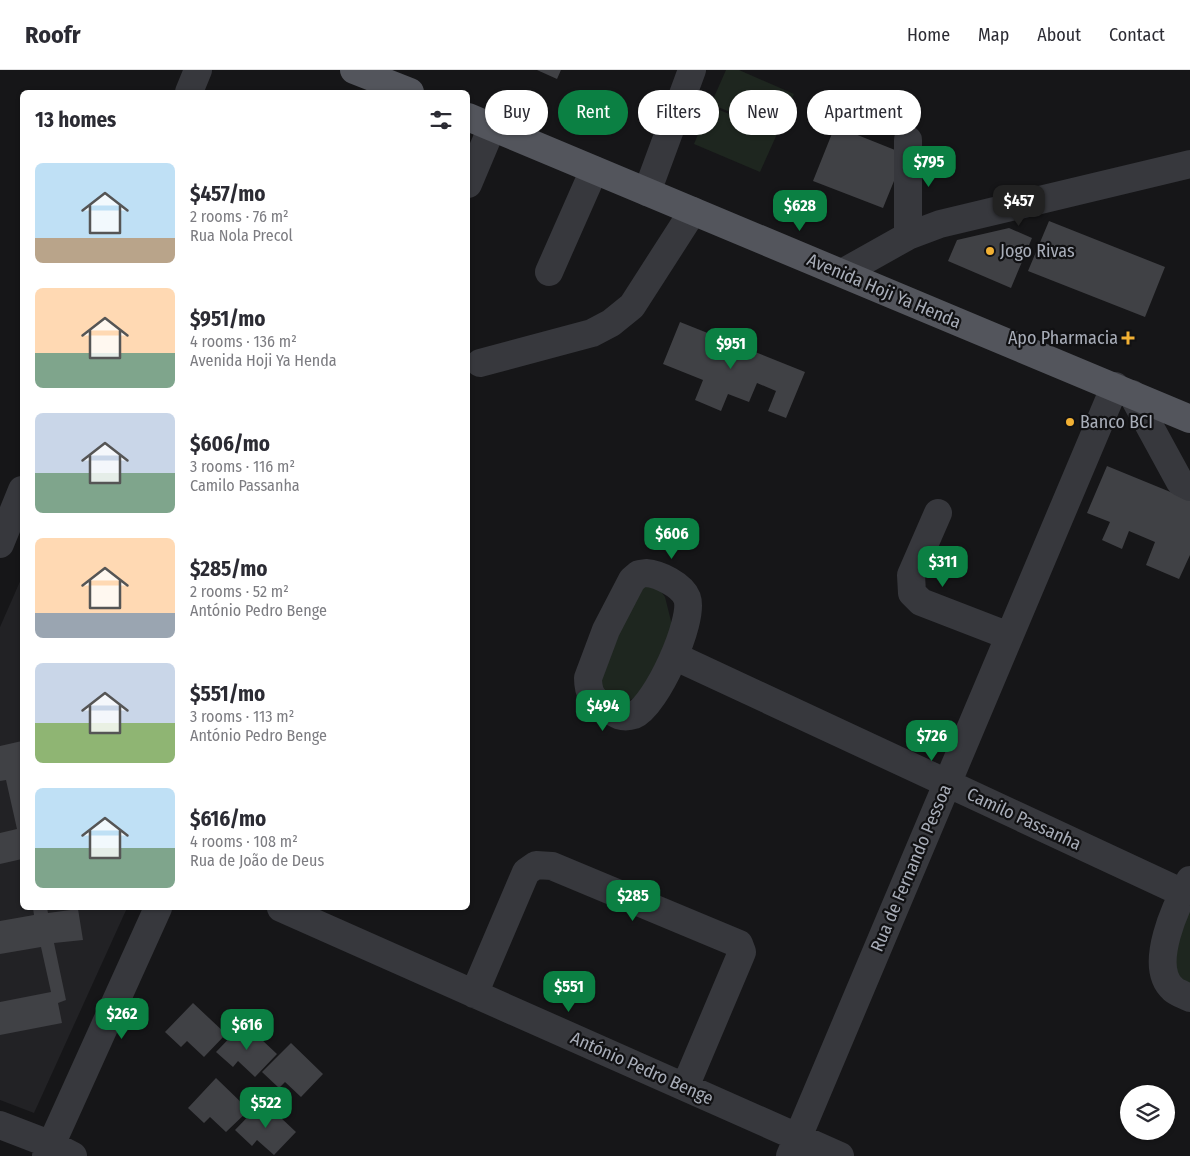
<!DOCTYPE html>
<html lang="en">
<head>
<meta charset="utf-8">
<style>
	body { margin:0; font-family:"Fira Sans Condensed",sans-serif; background:#f2f2f3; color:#2b2b33; height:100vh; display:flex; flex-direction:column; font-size:19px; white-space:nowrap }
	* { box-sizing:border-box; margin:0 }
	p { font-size:16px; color:#7c7c81 }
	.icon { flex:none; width:28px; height:28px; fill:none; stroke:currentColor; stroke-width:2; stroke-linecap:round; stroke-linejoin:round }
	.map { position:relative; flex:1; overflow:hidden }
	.drawer { position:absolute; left:20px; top:20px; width:450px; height:820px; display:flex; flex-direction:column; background:#fff; border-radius:8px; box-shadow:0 1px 4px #0004 }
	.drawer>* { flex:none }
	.banner { position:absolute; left:485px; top:20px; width:475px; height:45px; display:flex; gap:10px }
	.fabs { position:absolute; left:1120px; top:1015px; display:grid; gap:10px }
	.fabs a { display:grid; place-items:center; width:55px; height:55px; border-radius:50%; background:#fff; box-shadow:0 1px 4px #0004; font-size:25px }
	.price { position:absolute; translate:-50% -42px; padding:0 11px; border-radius:10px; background:#0b8043; color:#fff; font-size:16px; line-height:32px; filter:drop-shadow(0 1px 2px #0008) }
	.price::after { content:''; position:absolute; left:50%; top:30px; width:15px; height:11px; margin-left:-8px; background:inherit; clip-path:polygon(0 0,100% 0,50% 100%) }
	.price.active { background:#222; color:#fff }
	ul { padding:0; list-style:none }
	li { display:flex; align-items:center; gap:15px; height:125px; padding:0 15px }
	li span { display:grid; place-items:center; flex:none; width:140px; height:100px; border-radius:8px; color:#555 }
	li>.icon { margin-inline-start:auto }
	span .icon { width:60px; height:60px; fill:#fffc; stroke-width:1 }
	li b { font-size:21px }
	h2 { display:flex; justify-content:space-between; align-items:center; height:60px; padding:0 15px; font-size:21px }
	.pill { padding:0 18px; border-radius:22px; background:#fff; box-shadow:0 1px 4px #0004; font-size:18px; line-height:45px }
	.pill.active { background:#0b8043; color:#fff }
	header { display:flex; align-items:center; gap:30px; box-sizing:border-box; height:70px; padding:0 25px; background:#fff; border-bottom:1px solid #e1e1e2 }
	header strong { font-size:24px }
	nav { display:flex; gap:28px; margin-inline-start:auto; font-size:18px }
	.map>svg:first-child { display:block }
	.built { fill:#222225 }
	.green { fill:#1e261f }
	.building { fill:#404145 }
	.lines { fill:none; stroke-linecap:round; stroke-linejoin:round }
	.minor { stroke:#37383d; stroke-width:28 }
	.major { stroke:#53555c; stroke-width:28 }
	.poi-dot { fill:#f2b134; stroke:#111113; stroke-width:2 }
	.labels { text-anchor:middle; stroke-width:4.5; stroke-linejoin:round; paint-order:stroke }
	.poi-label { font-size:18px; fill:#a8adb8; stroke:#111113; text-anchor:start }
	.street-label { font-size:18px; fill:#a8adb8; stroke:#111113 }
</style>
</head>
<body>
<header>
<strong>Roofr</strong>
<nav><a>Home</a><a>Map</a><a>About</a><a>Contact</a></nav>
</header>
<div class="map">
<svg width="1190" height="1086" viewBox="0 0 1190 1086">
	<rect width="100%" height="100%" fill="#161618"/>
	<path class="built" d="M22 507V838H127L34 1043 0 1030V557Z"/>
	<path class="green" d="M726 0H739L794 24 778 62 711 34Z
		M710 36 777 64 760 102 694 74Z
		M642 514 658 517 665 527 673 559 646 623 619 635 603 626 596 609Z
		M1190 819V917L1175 911 1172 851Z"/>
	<path class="building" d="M537 0H561L557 9Z
		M835 56 905 84 883 138 813 111Z
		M1049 151 1165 197 1145 247 1028 201Z
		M1009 158 1032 168 1011 218 948 191 957 170Z
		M680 252 805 302 786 348 768 341 776 321 757 313 749 332 728 324 721 341 695 330 703 310 663 294Z
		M1107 396 1190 430V485L1179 509 1146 495 1155 472 1129 461 1122 479 1102 470 1110 452 1087 443Z
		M22 671V706L20 707 22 722V789L0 794V763L17 759 6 710 0 711V676Z
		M33 838H47L48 843 78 839 83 870 54 873 66 930 58 933 62 953 0 965V932L51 922 41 877 0 884V851L34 845Z
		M193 933 226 964 204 987 187 971 181 977 165 962Z
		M244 953 277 984 255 1007 238 991 233 997 216 982Z
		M291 973 323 1004 301 1027 285 1012 279 1018 262 1002Z
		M216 1008 249 1040 226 1062 210 1047 204 1053 188 1038Z
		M263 1031 296 1062 274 1085 257 1070 252 1076 235 1060Z"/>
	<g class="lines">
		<path class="minor" d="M189 22 198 0
			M908 70V166
			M468 114 492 57
			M647 122 692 0
			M549 202 594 100
			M842 203 908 166 940 154 1190 94
			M480 293 592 263 611 253 632 236 693 141
			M1132 324 1180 412 1190 417
			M938 443 911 505 912 523 921 532 1009 566
			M0 474 22 420
			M646 503C659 504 682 515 687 528 695 550 656 636 634 645 622 649 615 644 606 638 593 630 588 624 588 608L606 560 632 510 639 504Z
			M674 586 1183 823
			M1190 810C1177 834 1147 896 1173 919 1177 923 1185 925 1190 928
			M281 838 840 1086
			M474 924 526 802 536 795 552 796 739 874 742 882 740 887 685 1017
			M0 1055 52 1075 73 1086
			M46 1086 158 838
			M790 1086 1115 316"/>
		<path class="major" d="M354 0 410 22
			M468 47 1190 349"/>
	</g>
	<g class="poi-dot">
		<circle cx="990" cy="181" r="5"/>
		<path d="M1125.5 260.5h5v5h5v5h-5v5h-5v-5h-5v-5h5z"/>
		<circle cx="1070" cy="352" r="5"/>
	</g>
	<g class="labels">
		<g class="poi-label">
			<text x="1000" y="187">Jogo Rivas</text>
			<text x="1118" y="274" text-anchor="end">Apo Pharmacia</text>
			<text x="1080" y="358">Banco BCI</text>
		</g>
		<g class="street-label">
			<text transform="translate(884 221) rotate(23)" y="6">Avenida Hoji Ya Henda</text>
			<text transform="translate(1024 749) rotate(25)" y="6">Camilo Passanha</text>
			<text transform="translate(911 798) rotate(-67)" y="6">Rua de Fernando Pessoa</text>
			<text transform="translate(642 998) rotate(24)" y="6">António Pedro Benge</text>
		</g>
	</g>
</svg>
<div class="fabs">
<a><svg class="icon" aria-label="layers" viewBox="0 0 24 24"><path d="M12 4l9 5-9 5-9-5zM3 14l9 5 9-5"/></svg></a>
</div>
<b class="price" style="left:929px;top:118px">$795</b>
<b class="price active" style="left:1019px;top:157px">$457</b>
<b class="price" style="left:800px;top:162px">$628</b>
<b class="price" style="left:731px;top:300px">$951</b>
<b class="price" style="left:672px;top:490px">$606</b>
<b class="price" style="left:943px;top:518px">$311</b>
<b class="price" style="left:603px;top:662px">$494</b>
<b class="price" style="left:932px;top:692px">$726</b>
<b class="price" style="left:633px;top:852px">$285</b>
<b class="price" style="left:569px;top:943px">$551</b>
<b class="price" style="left:122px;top:970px">$262</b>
<b class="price" style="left:247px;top:981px">$616</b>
<b class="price" style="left:266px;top:1059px">$522</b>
<div class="banner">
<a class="pill">Buy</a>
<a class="pill active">Rent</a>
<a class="pill">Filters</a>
<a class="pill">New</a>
<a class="pill">Apartment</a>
</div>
<section class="drawer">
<h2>13 homes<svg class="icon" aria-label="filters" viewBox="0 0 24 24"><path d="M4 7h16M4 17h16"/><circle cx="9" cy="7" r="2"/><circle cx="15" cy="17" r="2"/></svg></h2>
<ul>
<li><span style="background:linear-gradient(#bfe0f5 75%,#b9a48a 0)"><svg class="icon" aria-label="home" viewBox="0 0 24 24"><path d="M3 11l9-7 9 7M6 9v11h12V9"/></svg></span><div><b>$457/mo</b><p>2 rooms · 76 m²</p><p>Rua Nola Precol</p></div></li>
<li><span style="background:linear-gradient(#ffd9b3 65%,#7fa58c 0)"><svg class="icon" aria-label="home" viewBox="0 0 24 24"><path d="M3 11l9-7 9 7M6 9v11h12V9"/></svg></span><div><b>$951/mo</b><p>4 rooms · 136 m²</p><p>Avenida Hoji Ya Henda</p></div></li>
<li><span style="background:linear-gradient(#c9d6e8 60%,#7fa58c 0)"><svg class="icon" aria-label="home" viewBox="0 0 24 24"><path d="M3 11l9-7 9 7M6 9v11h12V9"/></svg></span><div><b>$606/mo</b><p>3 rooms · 116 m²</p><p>Camilo Passanha</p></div></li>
<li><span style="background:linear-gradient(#ffd9b3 75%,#9aa5b1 0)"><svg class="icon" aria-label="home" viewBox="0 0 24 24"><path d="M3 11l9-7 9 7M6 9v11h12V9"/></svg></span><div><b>$285/mo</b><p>2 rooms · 52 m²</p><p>António Pedro Benge</p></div></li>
<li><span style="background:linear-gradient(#c9d6e8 60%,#8fb573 0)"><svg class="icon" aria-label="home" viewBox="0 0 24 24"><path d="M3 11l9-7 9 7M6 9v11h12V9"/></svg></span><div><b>$551/mo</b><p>3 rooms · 113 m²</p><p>António Pedro Benge</p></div></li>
<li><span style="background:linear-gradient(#bfe0f5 60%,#7fa58c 0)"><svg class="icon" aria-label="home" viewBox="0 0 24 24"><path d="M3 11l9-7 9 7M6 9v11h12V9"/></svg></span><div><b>$616/mo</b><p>4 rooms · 108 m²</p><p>Rua de João de Deus</p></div></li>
</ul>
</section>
</div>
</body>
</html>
